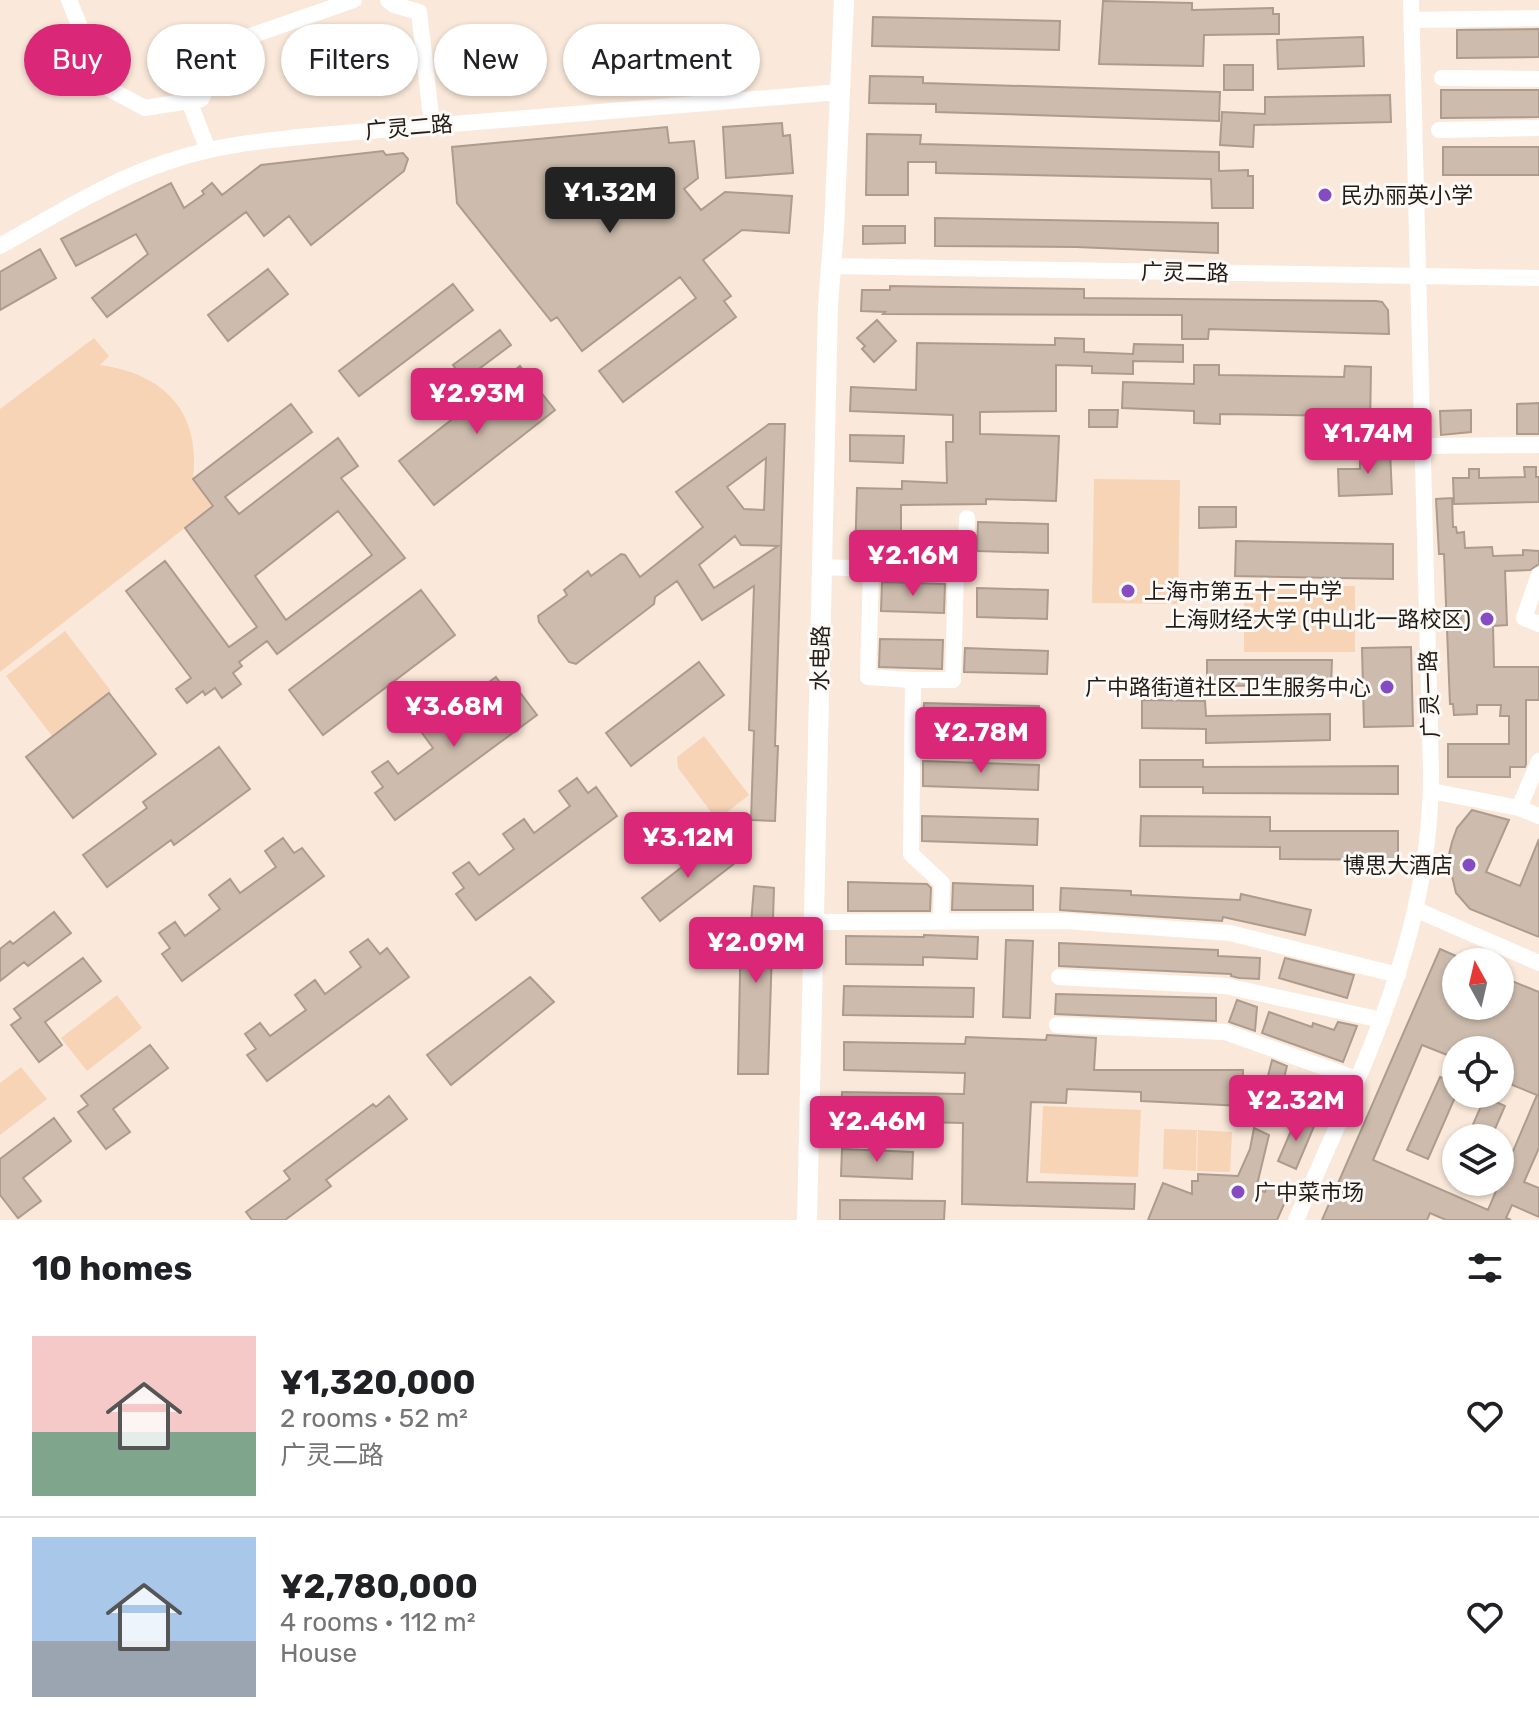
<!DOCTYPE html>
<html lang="en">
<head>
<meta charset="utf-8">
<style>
	body { margin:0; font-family:Rubik,"Noto Sans SC",sans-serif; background:#f2f2f2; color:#202124; height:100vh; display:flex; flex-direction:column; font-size:30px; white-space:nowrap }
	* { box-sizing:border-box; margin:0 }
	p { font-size:26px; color:#757577 }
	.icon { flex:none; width:44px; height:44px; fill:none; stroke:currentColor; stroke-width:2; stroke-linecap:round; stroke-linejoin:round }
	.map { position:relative; height:1220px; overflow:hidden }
	.details { display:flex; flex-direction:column; background:#fff; flex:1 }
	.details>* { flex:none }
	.hud { position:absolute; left:24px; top:24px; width:800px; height:72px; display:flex; gap:16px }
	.needle { width:52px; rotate:352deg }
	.controls { position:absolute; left:1442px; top:948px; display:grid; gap:16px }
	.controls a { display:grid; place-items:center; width:72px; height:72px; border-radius:50%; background:#fff; box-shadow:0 2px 6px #0004; font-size:40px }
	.price { position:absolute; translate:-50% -68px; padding:0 18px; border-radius:8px; background:#db2777; color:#fff; font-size:26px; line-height:52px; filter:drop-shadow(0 2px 4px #0008) }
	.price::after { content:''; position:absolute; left:50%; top:48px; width:24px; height:18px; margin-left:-12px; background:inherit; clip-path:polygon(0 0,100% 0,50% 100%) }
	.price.current { background:#222; color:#fff }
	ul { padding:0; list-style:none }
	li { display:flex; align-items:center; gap:24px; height:200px; padding:0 32px }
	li+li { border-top:2px solid #e0e0e0 }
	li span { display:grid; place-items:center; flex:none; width:224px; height:160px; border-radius:0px; color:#555 }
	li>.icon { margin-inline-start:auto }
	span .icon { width:96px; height:96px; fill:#fffc; stroke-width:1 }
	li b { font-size:34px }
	h2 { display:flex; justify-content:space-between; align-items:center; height:96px; padding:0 32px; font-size:34px }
	.tag { padding:0 28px; border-radius:36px; background:#fff; box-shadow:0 2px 6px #0004; font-size:28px; line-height:72px }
	.tag.current { background:#db2777; color:#fff }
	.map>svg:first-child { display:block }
	.green { fill:#f7d4b6 }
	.building { fill:#cdbcad; stroke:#ad9c8e; stroke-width:2; fill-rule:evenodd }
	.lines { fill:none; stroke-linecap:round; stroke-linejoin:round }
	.minor { stroke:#fff; stroke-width:16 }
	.major { stroke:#fff; stroke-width:20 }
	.poi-dot { fill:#844bc2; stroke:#fcf9f6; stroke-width:3 }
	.labels { text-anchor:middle; stroke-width:6; stroke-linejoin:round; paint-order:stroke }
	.street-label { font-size:22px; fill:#221c16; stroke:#fcf9f6 }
	.poi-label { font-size:22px; fill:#221c16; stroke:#fcf9f6; text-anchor:start }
</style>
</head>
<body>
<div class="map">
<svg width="1539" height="1220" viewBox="0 0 1539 1220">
	<rect width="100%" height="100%" fill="#fae9da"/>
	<path class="green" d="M94 338 109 356 100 365C165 374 201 412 193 479L213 506 0 672V409Z
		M1094 479 1180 480 1178 604 1092 603Z
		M1244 586H1355V652H1244Z
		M65 631 111 691 52 736 6 676Z
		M704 736 749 795 717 820 678 768 677 757Z
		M117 995 142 1028 87 1071 61 1038Z
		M21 1067 47 1099 0 1135V1083Z
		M1043 1106 1141 1110 1138 1177 1040 1173Z
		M1164 1129 1197 1130 1196 1171 1163 1169Z
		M1198 1130 1232 1132 1230 1172 1197 1171Z"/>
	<path class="building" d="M1103 1 1192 3V10L1273 8V14H1279V34L1204 35 1203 66 1099 64Z
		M873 17 1060 21 1059 50 872 46Z
		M1539 29V57L1457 58V30Z
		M1363 37 1364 66 1278 69 1277 40Z
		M1224 65H1253V90H1224Z
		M870 76 923 77V83L1220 92 1219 121 936 112V104L869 103Z
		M1441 90H1539V117L1441 118Z
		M1390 95 1391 122 1254 125 1253 147 1220 145 1222 112 1265 114V97Z
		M782 123 783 136 790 135 793 173 726 178 723 127Z
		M667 127 669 143 694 141 698 178 684 189 701 210 725 192 792 196 789 233 742 230 703 260 731 296 724 301 736 317 623 402 599 371 696 298 680 277 582 351 557 317 551 321 457 203 452 147Z
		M867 134 921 135 920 144 1219 152V171L1248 170V176H1253V208H1212L1211 179 936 173V162H908V195H866Z
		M1443 147H1539V175H1443Z
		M383 151 386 155 403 153 408 159 404 171 311 245 289 216 264 236 246 212 107 317 92 298 148 254 136 234 76 266 61 239 171 183 184 208 204 194 202 191 212 183 222 195 261 165Z
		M935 218 1218 223V253L1076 247 935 246Z
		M863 226H905V243L863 244Z
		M40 249 56 278 0 310V272Z
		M268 269 288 294 228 341 208 315Z
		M453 284 473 310 359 396 339 371Z
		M890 286 1084 289V298L1376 301 1382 302 1388 310 1389 334 1209 329 1208 339H1182V315L883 314 885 312 861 311 862 290H890Z
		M877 320 896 341 874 362 862 349 865 346 857 338Z
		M500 330 511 345 464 380 453 365Z
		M1055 338 1084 339V352L1133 354 1134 344 1183 345V362L1133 361V374L1092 373V366L1056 365V411L980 412V434L1059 436 1056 501 986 499V504L901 505V534L955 535 954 559 855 557 857 488 902 489V481L947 483 946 442H953V415L850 411 851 387 916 390 917 343 1055 345Z
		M1194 365H1219V375L1344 377 1345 366 1371 367 1370 429H1343V416L1220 414V424L1194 423V411L1122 408 1123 382 1194 384Z
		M520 366 555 410 434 505 399 461Z
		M1539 403V434H1517V404Z
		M291 404 312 432 225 497 239 514 338 438 358 466 341 478 405 558 277 654 267 641 239 662 242 666 233 673 241 684 222 698 215 688 205 695 203 691 187 703 176 689 191 678 126 591 165 561 229 647 257 627 185 528 213 506 193 479ZM338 511 372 555 286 620 255 576Z
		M1089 410H1118L1117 427H1089Z
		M1471 410V432L1441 435 1440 411Z
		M769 424H785L775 746H778L775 821 751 820 754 731 749 730 754 586 702 620 677 581 655 597 654 604 576 664 569 662 539 622 538 616 567 595 564 590 588 571 591 576 621 554 625 555 640 577 703 527 676 492ZM766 458 764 510 744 509 727 487ZM735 536 741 545 778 546 714 588 699 565Z
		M850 435 904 436 903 463 850 461Z
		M1390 451 1392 494 1339 496 1338 469H1360V452Z
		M1524 467H1536V477H1539V502L1454 504 1453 478H1469V469H1479V478L1525 477Z
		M1452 498 1453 527H1456L1457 533 1464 532 1465 548 1492 547 1493 556 1523 555V550L1539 551V564L1530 570 1505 571 1507 625 1493 626 1494 667H1539V700H1526V764L1525 767H1510V777H1448V744H1509V716H1500L1501 705H1477V714L1454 715 1453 704H1450L1444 554H1439L1436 499Z
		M1199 507H1236V527L1199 528Z
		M978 522 1048 524V553L977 551Z
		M1236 541 1393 544V579L1235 576Z
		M882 582 945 584 944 613 881 611Z
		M977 588 1048 590 1047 619 977 617Z
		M421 590 455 635 323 735 289 690Z
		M880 639 943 640 942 669 879 667Z
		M1411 647 1413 726 1364 727 1362 648Z
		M965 648 1048 651 1047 674 964 672Z
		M1207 660H1332L1331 685 1207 686Z
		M699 662 724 695 631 766 606 733Z
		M496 677 507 692 515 686 537 715 395 820 375 793 383 787 372 772 388 761 398 774 433 748 422 733 443 718 453 732 489 705 478 690Z
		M109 693 156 754 73 818 26 757Z
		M1142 700 1205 701 1206 716 1330 714V740L1206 743V729L1142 728Z
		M924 703 1039 706V732L923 728Z
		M219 747 250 789 174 845 171 840 107 887 83 855 147 808 143 802Z
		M1140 760H1203V767L1398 766V794L1203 793V787H1140Z
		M923 761 1039 765 1038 790 923 786Z
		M577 778 588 793 596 787 617 816 476 920 456 894 464 888 453 873 469 862 479 875 514 849 503 834 524 819 534 833 570 806 559 791Z
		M1472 810 1509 820 1486 872 1520 886 1539 839V937L1470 909 1456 893 1448 859 1452 842 1457 828Z
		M922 816 1038 819 1037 845 922 841Z
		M1141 816 1270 817V831H1398V860L1280 859V847L1140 846Z
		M283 838 294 853 302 848 324 876 182 981 162 954 170 948 159 933 175 922 185 936 220 909 209 895 230 879 240 893 276 867 265 851Z
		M717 840 735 863 660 921 642 898Z
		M848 882 927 884 931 888 930 911H848Z
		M953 883 1033 886V910H952Z
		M754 886 774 888 768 1074H738L741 924H751Z
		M1061 888 1131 891V895L1240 900 1241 894 1311 910 1305 935 1223 917 1222 921 1060 910Z
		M54 912 71 933 28 966 24 962 0 981V949L10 941 13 944Z
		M924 935 978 937 977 959 923 957V965L846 964V936L924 937Z
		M368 939 380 954 387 948 409 977 267 1081 247 1055 256 1049 245 1034 260 1023 270 1036 306 1010 295 995 315 980 325 994 361 967 350 952Z
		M1006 940 1033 941 1030 1018 1003 1017Z
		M1059 943 1218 950V956L1260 958 1259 979 1239 978 1231 976V974L1059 966Z
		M1440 949 1456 956V1006H1500V996L1507 979 1539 992V1148L1524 1182 1539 1188V1217L1512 1205 1506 1218 1511 1220H1446L1430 1213 1427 1220H1322ZM1422 1045 1455 1058 1456 1050H1500V1080L1537 1095 1488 1210 1373 1160Z
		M83 958 101 981 45 1022 62 1045 39 1062 11 1025 21 1018 14 1009Z
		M1285 958 1354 975 1347 998 1279 978Z
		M530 977 554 1002 451 1085 427 1055Z
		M844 986 974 988 973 1017 843 1015Z
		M1056 994 1216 998V1021L1055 1014Z
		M1237 1000 1257 1007 1255 1031 1229 1022Z
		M1269 1012 1312 1027 1313 1023 1334 1030 1338 1022 1357 1026 1343 1062 1262 1033Z
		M1047 1035 1096 1038 1094 1070H1243L1242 1106 1141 1101V1092L1067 1089 1066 1103 1031 1102 1027 1182 1135 1184 1134 1209 962 1204 963 1123 841 1120 842 1092 964 1094 965 1073 844 1070V1042L965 1044 966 1037 1046 1040Z
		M150 1045 168 1068 113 1109 130 1132 106 1149 78 1112 88 1105 81 1096Z
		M1272 1060 1287 1066 1276 1110 1260 1107Z
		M1440 1077 1456 1084V1095L1428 1159 1407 1150Z
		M389 1096 407 1119 326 1180 331 1186 285 1220H252L246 1212 290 1179 284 1171 373 1104 376 1107Z
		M1485 1097 1505 1106 1491 1138H1467Z
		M1297 1117 1315 1124 1296 1169 1278 1161Z
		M54 1118 71 1141 23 1178 41 1201 18 1218 0 1195V1159Z
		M1254 1128 1269 1135 1256 1189 1265 1192 1268 1184 1289 1193 1277 1220H1148L1163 1183 1192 1194V1181H1198V1174L1238 1176 1250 1149Z
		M842 1149 913 1152 912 1179 841 1176Z
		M840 1200 945 1201 944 1220H840Z"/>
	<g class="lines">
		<path class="minor" d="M69 0 104 86 145 108 201 99 230 43 354 0
			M388 0 394 5 419 12 432 125
			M1412 20 1539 18
			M1442 78 1539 79
			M189 101 208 150
			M1439 130 1539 128
			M0 246C55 215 110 180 170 161 219 144 270 140 321 135L840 92
			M831 266 1539 278
			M1422 446 1539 445
			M822 567 956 572
			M871 569 868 677 913 680
			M1539 575 1524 618 1539 624
			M1431 791 1519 808 1539 761
			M1519 808 1539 816
			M1417 910 1539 963
			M814 922 1066 921 1230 933 1398 975
			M941 922 942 883 911 854 913 680H953L956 572 965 573 967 518
			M1059 977 1225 986 1382 1020
			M1057 1025 1225 1032 1357 1079
			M1296 1220C1360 1071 1432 938 1431 771L1411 0"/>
		<path class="major" d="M807 1220 828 305 834 229 844 0"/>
	</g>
	<g class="poi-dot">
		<circle cx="1325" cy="195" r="8"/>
		<circle cx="1128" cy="591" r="8"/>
		<circle cx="1487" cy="619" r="8"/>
		<circle cx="1387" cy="687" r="8"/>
		<circle cx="1469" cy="865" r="8"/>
		<circle cx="1238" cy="1192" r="8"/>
	</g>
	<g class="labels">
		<g class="street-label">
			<text transform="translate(409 127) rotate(-5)" y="8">广灵二路</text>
			<text transform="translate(1185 272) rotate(1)" y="8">广灵二路</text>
			<text transform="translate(820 658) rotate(-89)" y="8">水电路</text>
			<text transform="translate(1429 694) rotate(-92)" y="8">广灵一路</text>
		</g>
		<g class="poi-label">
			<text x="1341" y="203">民办丽英小学</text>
			<text x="1144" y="599">上海市第五十二中学</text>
			<text x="1471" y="627" text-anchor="end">上海财经大学 (中山北一路校区)</text>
			<text x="1371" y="695" text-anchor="end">广中路街道社区卫生服务中心</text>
			<text x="1453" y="873" text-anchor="end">博思大酒店</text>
			<text x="1254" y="1200">广中菜市场</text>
		</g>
	</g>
</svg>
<div class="controls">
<a><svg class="needle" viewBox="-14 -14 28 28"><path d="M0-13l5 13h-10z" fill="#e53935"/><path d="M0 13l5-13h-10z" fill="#757577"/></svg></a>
<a><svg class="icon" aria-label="locate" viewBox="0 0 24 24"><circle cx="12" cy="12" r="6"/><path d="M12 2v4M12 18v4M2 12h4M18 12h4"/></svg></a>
<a><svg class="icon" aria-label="layers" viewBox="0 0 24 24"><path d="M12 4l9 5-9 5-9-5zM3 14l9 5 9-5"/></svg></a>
</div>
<b class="price current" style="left:610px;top:235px">¥1.32M</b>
<b class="price" style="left:477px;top:436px">¥2.93M</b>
<b class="price" style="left:1368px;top:476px">¥1.74M</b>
<b class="price" style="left:913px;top:598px">¥2.16M</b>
<b class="price" style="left:454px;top:749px">¥3.68M</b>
<b class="price" style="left:981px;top:775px">¥2.78M</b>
<b class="price" style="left:688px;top:880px">¥3.12M</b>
<b class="price" style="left:756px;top:985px">¥2.09M</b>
<b class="price" style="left:1296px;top:1143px">¥2.32M</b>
<b class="price" style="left:877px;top:1164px">¥2.46M</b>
<div class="hud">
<a class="tag current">Buy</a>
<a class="tag">Rent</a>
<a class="tag">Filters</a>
<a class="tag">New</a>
<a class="tag">Apartment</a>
</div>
</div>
<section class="details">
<h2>10 homes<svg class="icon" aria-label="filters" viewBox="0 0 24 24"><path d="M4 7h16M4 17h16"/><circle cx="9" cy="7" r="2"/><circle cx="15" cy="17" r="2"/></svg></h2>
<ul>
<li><span style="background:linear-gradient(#f6c9c9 60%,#7fa58c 0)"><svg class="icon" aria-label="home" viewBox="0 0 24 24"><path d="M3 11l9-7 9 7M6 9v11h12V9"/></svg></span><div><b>¥1,320,000</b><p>2 rooms · 52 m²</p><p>广灵二路</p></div><svg class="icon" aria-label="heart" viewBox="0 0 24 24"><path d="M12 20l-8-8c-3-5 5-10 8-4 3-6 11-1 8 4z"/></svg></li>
<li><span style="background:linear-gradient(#a9c7e8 65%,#9aa5b1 0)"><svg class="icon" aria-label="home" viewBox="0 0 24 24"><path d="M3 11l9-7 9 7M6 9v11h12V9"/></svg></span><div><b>¥2,780,000</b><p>4 rooms · 112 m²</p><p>House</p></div><svg class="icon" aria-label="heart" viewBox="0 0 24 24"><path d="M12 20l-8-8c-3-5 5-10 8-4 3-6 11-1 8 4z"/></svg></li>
</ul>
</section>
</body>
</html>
